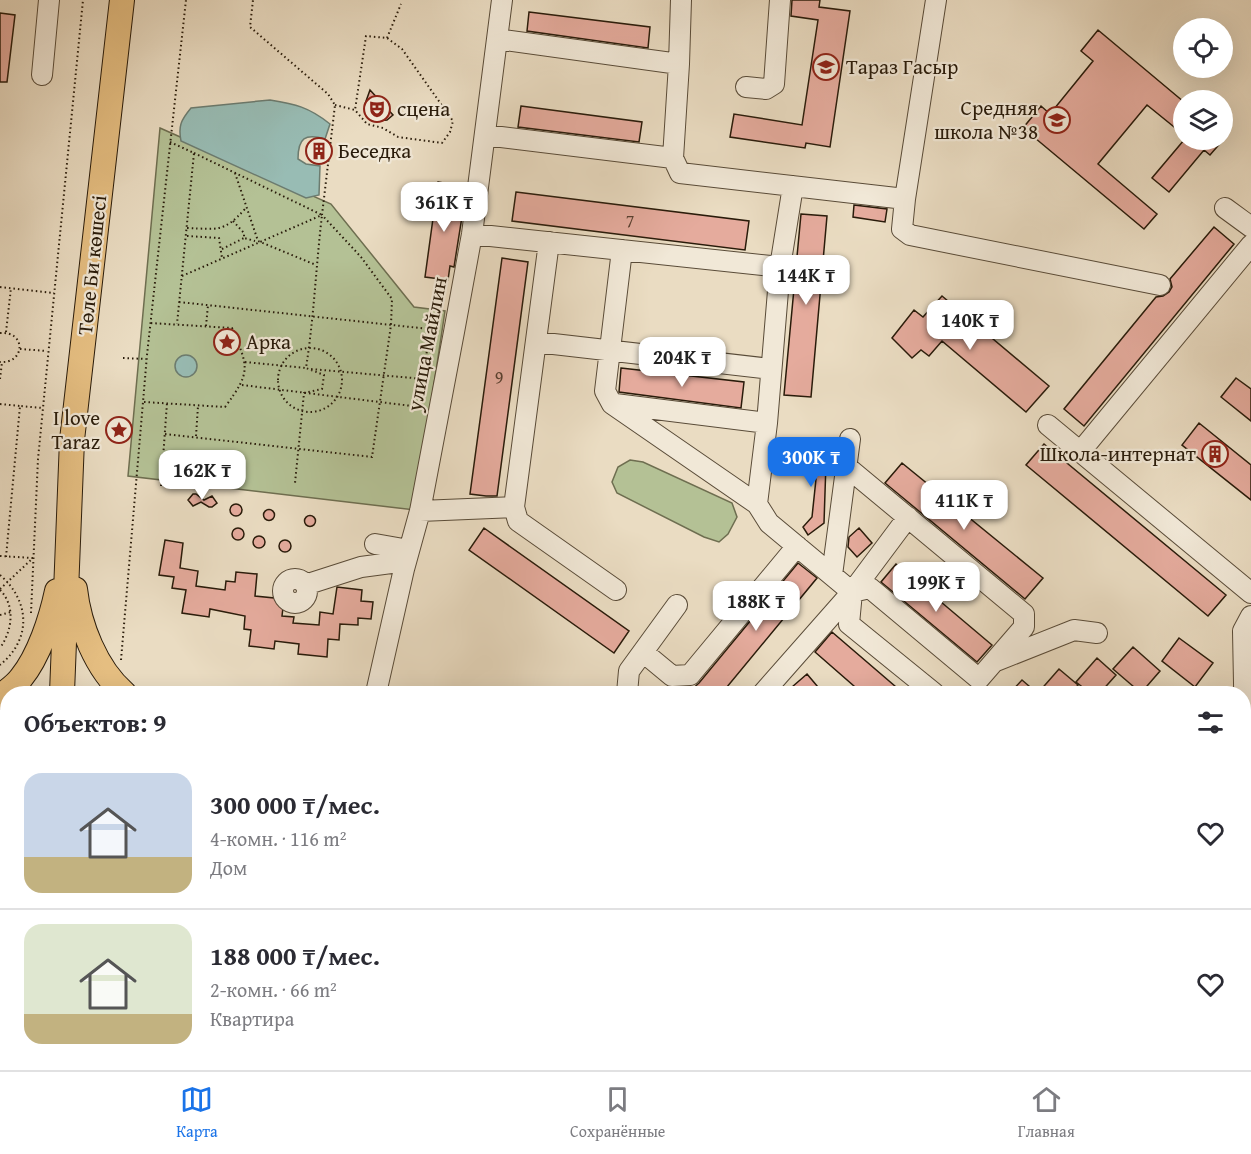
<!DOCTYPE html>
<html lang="ru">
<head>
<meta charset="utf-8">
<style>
	body { margin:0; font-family:"Gentium Book Plus",serif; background:#f2f2f3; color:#2b2b33; height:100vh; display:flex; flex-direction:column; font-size:22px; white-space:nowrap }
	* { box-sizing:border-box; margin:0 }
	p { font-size:20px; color:#7c7c81 }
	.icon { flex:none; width:33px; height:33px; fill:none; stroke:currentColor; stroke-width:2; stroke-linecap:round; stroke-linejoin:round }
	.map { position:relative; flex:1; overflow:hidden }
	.side { position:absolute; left:0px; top:686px; width:1251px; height:386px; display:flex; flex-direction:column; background:#fff; border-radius:24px 24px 0 0; box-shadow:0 6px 24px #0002 }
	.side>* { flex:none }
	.tools { position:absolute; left:1173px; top:18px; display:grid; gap:12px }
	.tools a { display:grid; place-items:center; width:60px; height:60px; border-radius:50%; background:#fff; box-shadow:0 6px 24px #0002; font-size:30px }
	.price { position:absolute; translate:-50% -51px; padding:0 14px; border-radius:12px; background:#fff; color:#222; font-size:20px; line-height:39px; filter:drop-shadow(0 2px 3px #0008) }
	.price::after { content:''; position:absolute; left:50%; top:36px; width:18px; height:14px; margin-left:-9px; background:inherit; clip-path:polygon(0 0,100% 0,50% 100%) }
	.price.selected { background:#1a73e8; color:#fff }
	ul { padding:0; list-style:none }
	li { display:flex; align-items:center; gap:18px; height:150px; padding:0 24px }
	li+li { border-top:2px solid #e1e1e2 }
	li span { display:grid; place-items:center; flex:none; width:168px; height:120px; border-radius:18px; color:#555 }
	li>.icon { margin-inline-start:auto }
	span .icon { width:72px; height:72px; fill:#fffc; stroke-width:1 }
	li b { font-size:26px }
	h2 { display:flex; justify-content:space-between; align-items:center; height:72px; padding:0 24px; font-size:26px }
	.tabs { display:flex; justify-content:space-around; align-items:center; height:84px; border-top:2px solid #e1e1e2; background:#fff; font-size:16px; color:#7c7c81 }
	.tabs a { display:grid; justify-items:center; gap:3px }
	.tabs .selected { color:#1a73e8 }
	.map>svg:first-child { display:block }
	.green { fill:#b4c195; stroke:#6e6e50; stroke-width:1.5 }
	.water { fill:#98bcb4; stroke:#6c7c70; stroke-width:1.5 }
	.building { fill:#e5ab9d; stroke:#291b0a; stroke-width:1.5 }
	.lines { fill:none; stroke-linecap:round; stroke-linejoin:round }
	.minor-casing { stroke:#594b38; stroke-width:22 }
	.major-casing { stroke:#291b0a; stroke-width:26 }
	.path { stroke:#291b0a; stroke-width:2; stroke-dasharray:1.5 3; stroke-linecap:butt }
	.minor { stroke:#f1e8d7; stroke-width:20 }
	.major { stroke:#e5be81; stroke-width:24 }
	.labels { text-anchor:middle; stroke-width:4.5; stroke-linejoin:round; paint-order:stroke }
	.number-label { font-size:18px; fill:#583f2f }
	.poi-label { font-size:21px; fill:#291b0a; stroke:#f1e8d7; text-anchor:start }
	.street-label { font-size:21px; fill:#291b0a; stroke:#f1e8d7 }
</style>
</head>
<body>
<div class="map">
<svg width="1251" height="1070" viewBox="0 0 1251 1070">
	<rect width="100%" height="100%" fill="#eadcc2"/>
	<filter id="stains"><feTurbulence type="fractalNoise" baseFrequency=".00333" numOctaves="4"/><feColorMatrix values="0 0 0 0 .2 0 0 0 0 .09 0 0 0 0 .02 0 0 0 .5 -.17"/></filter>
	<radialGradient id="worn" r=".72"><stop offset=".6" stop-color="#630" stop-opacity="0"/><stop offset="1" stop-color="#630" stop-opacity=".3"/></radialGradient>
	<path class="green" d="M160 128 331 204 414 307 445 311 415 510 128 476Z
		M630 460 643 462 732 503 737 517 728 534 719 542 704 537 617 493 612 482 618 467Z
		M123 1064H761L760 1070H122Z"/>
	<path class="water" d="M270 100C295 104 309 107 330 124L325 139C305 133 298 138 298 159L306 164 320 166 319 195 306 198 181 141C178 126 181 120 191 108Z
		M175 366a11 11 0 1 1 22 0a11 11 0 1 1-22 0Z"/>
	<path class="building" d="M792 0H820L819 7 850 11 830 147 806 143 805 148 730 137 734 114 802 125 818 20 791 16Z
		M529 12 650 27 648 48 527 31Z
		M0 13 15 15 7 82H0Z
		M1098 30 1184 102V135L1147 105 1098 164 1157 214 1144 229 1023 128 1041 106 1050 114 1093 61 1081 51Z
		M370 90 393 115 387 120 376 121 368 113 365 104Z
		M521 106 642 122 639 142 518 127Z
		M1184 140H1223L1210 155 1204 150 1169 192 1152 178Z
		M313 151a6 6 0 1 1 12 0a6 6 0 1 1-12 0Z
		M438 182 456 185 454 202 464 204 454 267 450 266 448 280 425 277Z
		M516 192 749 221 745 250 512 221Z
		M854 205 887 209 885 222 853 217Z
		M801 214 827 216 811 397 784 395Z
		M1214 227 1234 244 1084 426 1064 409 1156 297 1163 296 1169 292 1172 287 1170 279Z
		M502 258 528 262 497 496H486L470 494Z
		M942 296 1049 386 1026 412 942 341 929 356 921 350 912 358 892 338 914 310 923 317Z
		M621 368 744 382 741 408 619 392Z
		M1236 378 1251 389V421L1221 397Z
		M1199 423 1251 465V500L1182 445Z
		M1044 444 1226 595 1208 616 1026 465Z
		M780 456 818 467V462L826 463 824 523 808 535 803 527 812 517 816 479 777 466Z
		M902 463 1043 578 1025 599 885 483Z
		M193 494H196L204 500 212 496 217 503 212 507H209L201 502 193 506 188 500Z
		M230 510a6 6 0 1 1 12 0a6 6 0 1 1-12 0Z
		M263.5 515a5.5 5.5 0 1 1 11 0a5.5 5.5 0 1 1-11 0Z
		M304.5 521a5.5 5.5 0 1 1 11 0a5.5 5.5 0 1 1-11 0Z
		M484 528 629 631 614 653 469 550Z
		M859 528 872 543 857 557 848 547 849 537Z
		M232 534a6 6 0 1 1 12 0a6 6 0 1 1-12 0Z
		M253 542a6 6 0 1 1 12 0a6 6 0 1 1-12 0Z
		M165 540 183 543 180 568 198 571 196 586 225 590 226 581 235 582 236 572 257 574 255 596 284 599 282 616 294 617 293 623 319 625 320 612 333 614 337 587 362 590 361 601 373 602 371 619 358 618V625L340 624 339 640 328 639 327 657 298 654 299 644 275 641 274 649 249 646 251 630 244 629 245 616 210 609 209 617 182 613 186 590 172 588 174 577 159 575Z
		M279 546a6 6 0 1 1 12 0a6 6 0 1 1-12 0Z
		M798 563 817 578 722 693H688L699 683Z
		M896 564 992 645 977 662 881 582Z
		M832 632 903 693H862L815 652Z
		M1179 638 1213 663 1195 687 1162 661Z
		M1133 647 1160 671 1141 693 1113 669Z
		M1097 658 1116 675 1100 693H1090L1076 682Z
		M1059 669 1078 685 1071 693H1038Z
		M807 674 823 693H797L792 687Z
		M1022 680 1037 693H1010Z"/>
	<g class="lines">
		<defs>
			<path id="minor" d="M681 0 679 64 673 158 680 173 905 199
				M936 0 905 199 902 229 910 235 1160 285
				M497 39 679 64
				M42 75 49 0
				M746 87 766 89 774 84 780 0
				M485 135 673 158
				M793 186 780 267 767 423 757 504 769 523 852 592 849 624 934 693
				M1225 208 1251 227
				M472 234 780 267
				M549 242 514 507 518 521 616 590
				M622 250 605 391 612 404 757 504
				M536 342 771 369
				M615 404 767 423
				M1048 425 1251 593
				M1080 452 1251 245
				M847 467 1024 614V627L979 679 870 588 852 592
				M420 511 514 507
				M375 544 409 550
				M832 575 850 439
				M283 591a12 12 0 1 1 24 0a12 12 0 1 1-24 0Z
				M305 585 361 567 406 561
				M1251 616 1243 631 1245 735 1251 759
				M643 652 672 676 690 675 797 546
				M996 661 1074 630 1097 633
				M376 693 404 569 420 511 454 332 472 234 502 0
				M627 693 629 671 677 605
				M763 693 852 592 908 517
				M0 726 8 727
				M1244 816 1251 814
				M8 992 4 1058 8 1061
				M16 1064 47 1070
				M1059 1064 1066 1070
				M1225 1064 1232 1070
				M907 1070V1064
				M923 1070 924 1064"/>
			<path id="major" d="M75 589C79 625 96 669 124 693
				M62 693 72 440 122 0
				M0 697C7 691 16 685 21 678 39 656 51 619 57 591
				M1244 735 1251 733
				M0 755 8 762
				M1244 850 1251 848
				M47 1070V1064"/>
		</defs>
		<use href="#minor" class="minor-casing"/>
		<use href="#major" class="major-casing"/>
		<path class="path" d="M387 38 401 4
			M335 105 355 110 367 124 383 128 398 137 442 143 450 132 453 121 402 49 387 38 366 36 355 110
			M170 142 194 153 177 324
			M194 153 322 215C316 266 314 317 306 368L324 375 322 389 304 393 295 483
			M235 173 258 241 316 265
			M233 221 244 233V238L255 241
			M187 228C218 229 223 233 245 209
			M187 236 219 238 222 258
			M222 249 244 238
			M182 276 322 215
			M0 287 54 293
			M179 302 429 329 424 379
			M206 326 208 305
			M6 332 11 288
			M0 333C27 331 25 364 0 362
			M278 380a32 32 0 1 1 64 0a32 32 0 1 1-64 0Z
			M20 349 47 351
			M123 358 146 359
			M245 362 306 368
			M0 379 2 362
			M242 385 420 407 424 379 311 369
			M144 402 225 407C252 371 248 367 232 328L150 323
			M0 404 20 406
			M165 434 372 457 391 325 392 299 361 257 322 215 335 105 328 94 250 27 253 0
			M196 436 198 406
			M161 486 167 403
			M0 556 33 558
			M6 557 20 406 43 408
			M0 575C30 601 32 639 0 665
			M0 589 33 558
			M0 590C16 606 12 631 0 648
			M31 613 38 459 83 0
			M0 615 11 612
			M121 660 147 355 186 0
			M107 1070V1064
			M404 1070 405 1064"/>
		<use href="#minor" class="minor"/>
		<use href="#major" class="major"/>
	</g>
	<defs>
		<symbol id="school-ring" viewBox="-11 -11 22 22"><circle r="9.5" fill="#f1e8d7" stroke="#8f2418" stroke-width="1.5"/><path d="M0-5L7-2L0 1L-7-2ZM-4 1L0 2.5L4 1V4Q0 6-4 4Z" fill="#8f2418"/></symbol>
		<symbol id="theatre-ring" viewBox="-11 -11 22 22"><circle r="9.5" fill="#f1e8d7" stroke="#8f2418" stroke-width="1.5"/><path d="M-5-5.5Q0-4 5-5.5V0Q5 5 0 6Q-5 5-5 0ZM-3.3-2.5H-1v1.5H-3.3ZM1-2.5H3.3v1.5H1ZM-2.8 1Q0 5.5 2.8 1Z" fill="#8f2418"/></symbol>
		<symbol id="building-ring" viewBox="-11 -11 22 22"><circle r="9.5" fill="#f1e8d7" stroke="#8f2418" stroke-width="1.5"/><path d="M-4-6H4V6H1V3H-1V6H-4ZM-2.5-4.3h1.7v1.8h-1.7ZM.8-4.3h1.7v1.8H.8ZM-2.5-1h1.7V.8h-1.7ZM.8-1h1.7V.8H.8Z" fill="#8f2418"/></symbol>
		<symbol id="sight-ring" viewBox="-11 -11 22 22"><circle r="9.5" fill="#f1e8d7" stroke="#8f2418" stroke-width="1.5"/><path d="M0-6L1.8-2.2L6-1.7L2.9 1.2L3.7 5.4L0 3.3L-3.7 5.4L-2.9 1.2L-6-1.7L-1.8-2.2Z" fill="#8f2418"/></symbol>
	</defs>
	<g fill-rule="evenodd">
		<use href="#school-ring" x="811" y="52" width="30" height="30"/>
		<use href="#theatre-ring" x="362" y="94" width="30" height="30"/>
		<use href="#school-ring" x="1042" y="105" width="30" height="30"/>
		<use href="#building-ring" x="304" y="136" width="30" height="30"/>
		<use href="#sight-ring" x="212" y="327" width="30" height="30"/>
		<use href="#sight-ring" x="104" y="415" width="30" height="30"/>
		<use href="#building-ring" x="1200" y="439" width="30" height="30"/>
	</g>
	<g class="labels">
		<g class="number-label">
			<text x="630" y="227">7</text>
			<text x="499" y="384">9</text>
		</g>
		<g class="poi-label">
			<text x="846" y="74">Тараз Гасыр</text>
			<text x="1038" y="115" text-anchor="end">Средняя<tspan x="1038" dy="24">школа №38</tspan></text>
			<text x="397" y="116">сцена</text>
			<text x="338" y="158">Беседка</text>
			<text x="246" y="349">Арка</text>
			<text x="100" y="425" text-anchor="end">I love<tspan x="100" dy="24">Taraz</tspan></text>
			<text x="1196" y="461" text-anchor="end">Школа-интернат</text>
		</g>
		<g class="street-label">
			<text transform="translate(92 265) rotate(-84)" y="7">Төле Би көшесі</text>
			<text transform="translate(427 344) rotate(-79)" y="7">улица Майлин</text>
		</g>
	</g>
	<rect width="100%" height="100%" filter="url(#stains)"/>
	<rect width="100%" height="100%" fill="url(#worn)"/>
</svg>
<div class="tools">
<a><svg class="icon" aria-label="locate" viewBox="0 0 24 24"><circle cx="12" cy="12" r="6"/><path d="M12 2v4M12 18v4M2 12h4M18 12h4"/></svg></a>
<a><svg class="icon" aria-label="layers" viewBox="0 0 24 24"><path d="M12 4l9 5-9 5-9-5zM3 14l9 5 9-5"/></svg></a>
</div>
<b class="price" style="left:444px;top:233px">361K ₸</b>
<b class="price" style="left:806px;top:306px">144K ₸</b>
<b class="price" style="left:970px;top:351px">140K ₸</b>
<b class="price" style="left:682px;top:388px">204K ₸</b>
<b class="price selected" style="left:811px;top:488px">300K ₸</b>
<b class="price" style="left:202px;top:501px">162K ₸</b>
<b class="price" style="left:964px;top:531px">411K ₸</b>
<b class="price" style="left:936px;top:613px">199K ₸</b>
<b class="price" style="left:756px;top:632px">188K ₸</b>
<section class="side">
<h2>Объектов: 9<svg class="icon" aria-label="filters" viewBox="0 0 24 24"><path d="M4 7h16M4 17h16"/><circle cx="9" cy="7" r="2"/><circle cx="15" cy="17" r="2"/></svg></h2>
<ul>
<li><span style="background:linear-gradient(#c9d6e8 70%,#c2b280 0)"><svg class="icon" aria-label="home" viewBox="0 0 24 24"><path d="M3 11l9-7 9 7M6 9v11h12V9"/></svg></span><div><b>300 000 ₸/мес.</b><p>4-комн. · 116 m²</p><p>Дом</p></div><svg class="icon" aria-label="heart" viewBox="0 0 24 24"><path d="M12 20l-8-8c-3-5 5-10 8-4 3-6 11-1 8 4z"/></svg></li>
<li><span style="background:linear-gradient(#dfe7d0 75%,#c2b280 0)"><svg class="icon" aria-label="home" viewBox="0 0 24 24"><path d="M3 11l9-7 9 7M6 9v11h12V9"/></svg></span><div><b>188 000 ₸/мес.</b><p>2-комн. · 66 m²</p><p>Квартира</p></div><svg class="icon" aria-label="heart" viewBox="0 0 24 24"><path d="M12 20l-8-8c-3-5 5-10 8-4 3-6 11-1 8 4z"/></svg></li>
</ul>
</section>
</div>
<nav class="tabs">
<a class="selected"><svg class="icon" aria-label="map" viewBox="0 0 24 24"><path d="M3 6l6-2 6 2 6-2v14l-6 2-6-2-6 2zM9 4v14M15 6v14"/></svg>Карта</a>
<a><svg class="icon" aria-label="saved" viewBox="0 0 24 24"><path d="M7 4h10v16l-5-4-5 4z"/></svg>Сохранённые</a>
<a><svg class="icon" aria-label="home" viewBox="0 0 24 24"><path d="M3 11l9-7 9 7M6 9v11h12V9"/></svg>Главная</a>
</nav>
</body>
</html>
